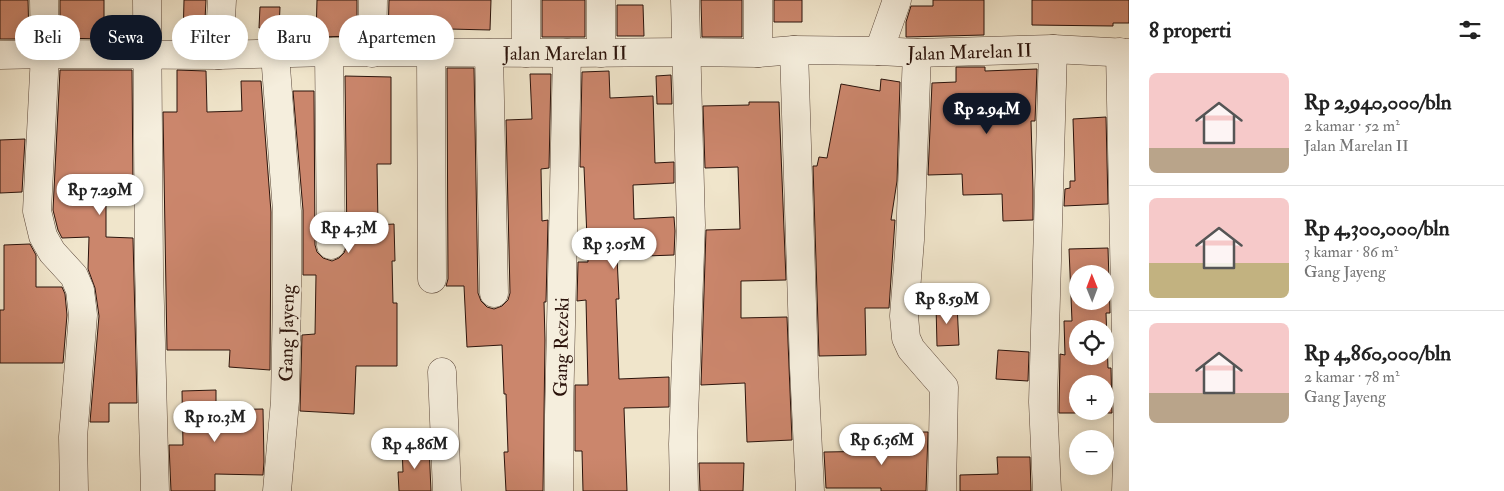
<!DOCTYPE html>
<html lang="id">
<head>
<meta charset="utf-8">
<style>
	body { margin:0; font-family:"IM FELL Double Pica",serif; background:#f2f2f2; color:#222; height:100vh; display:flex; flex-direction:column; font-size:19px; white-space:nowrap }
	* { box-sizing:border-box; margin:0 }
	p { font-size:16px; color:#767676 }
	.icon { flex:none; width:28px; height:28px; fill:none; stroke:currentColor; stroke-width:2; stroke-linecap:round; stroke-linejoin:round }
	.map { position:relative; flex:1; overflow:hidden }
	.drawer { display:flex; flex-direction:column; background:#fff; width:375px }
	.drawer>* { flex:none }
	.top-card { position:absolute; left:15px; top:15px; width:475px; height:45px; display:flex; gap:10px }
	.needle { width:32px; rotate:359deg }
	.tools { position:absolute; left:1069px; top:265px; display:grid; gap:10px }
	.tools a { display:grid; place-items:center; width:45px; height:45px; border-radius:50%; background:#fff; box-shadow:0 2px 12px #0003; font-size:25px }
	.price { position:absolute; translate:-50% -42px; padding:0 11px; border-radius:18px; background:#fff; color:#222; font-size:16px; line-height:32px; filter:drop-shadow(0 1px 2px #0008) }
	.price::after { content:''; position:absolute; left:50%; top:30px; width:15px; height:11px; margin-left:-8px; background:inherit; clip-path:polygon(0 0,100% 0,50% 100%) }
	.price.current { background:#111827; color:#fff }
	ul { padding:0; list-style:none }
	li { display:flex; align-items:center; gap:15px; height:125px; padding:0 20px }
	li+li { border-top:1px solid #e0e0e0 }
	li span { display:grid; place-items:center; flex:none; width:140px; height:100px; border-radius:8px; color:#555 }
	li>.icon { margin-inline-start:auto }
	span .icon { width:60px; height:60px; fill:#fffc; stroke-width:1 }
	li b { font-size:21px }
	h2 { display:flex; justify-content:space-between; align-items:center; height:60px; padding:0 20px; font-size:21px }
	.chip { padding:0 18px; border-radius:22px; background:#fff; box-shadow:0 2px 12px #0003; font-size:18px; line-height:45px }
	.chip.current { background:#111827; color:#fff }
	main { display:flex; flex:1; min-height:0 }
	.map>svg:first-child { display:block }
	.building { fill:#cb866c; stroke:#2b130b; fill-rule:evenodd }
	.lines { fill:none; stroke-linecap:round; stroke-linejoin:round }
	.minor-casing { stroke:#5c483b; stroke-width:29 }
	.minor { stroke:#f5eedd; stroke-width:28 }
	.labels { text-anchor:middle; stroke-width:4; stroke-linejoin:round; paint-order:stroke }
	.street-label { font-size:19px; fill:#2b130b; stroke:#f5eedd }
</style>
</head>
<body>
<main>
<div class="map">
<svg width="1129" height="491" viewBox="0 0 1129 491">
	<rect width="100%" height="100%" fill="#f0e5cb"/>
	<filter id="stains"><feTurbulence type="fractalNoise" baseFrequency=".004" numOctaves="4"/><feColorMatrix values="0 0 0 0 .2 0 0 0 0 .09 0 0 0 0 .02 0 0 0 .5 -.17"/></filter>
	<radialGradient id="worn" r=".72"><stop offset=".6" stop-color="#630" stop-opacity="0"/><stop offset="1" stop-color="#630" stop-opacity=".3"/></radialGradient>
	<path class="building" d="M0 0H28L29 39H0Z
		M60 0H104V39L60 38Z
		M184 0H206L204 39H183Z
		M317 0H357V36L316 37Z
		M389 0H491L490 30 449 29V31H410V37H388Z
		M542 0H585V37H542Z
		M701 0H742V37H702Z
		M774 0H802V22H774Z
		M933 0H984V35L906 37V22L911 6H933Z
		M1032 0H1129V23H1113V26L1032 25Z
		M617 5H643L644 36H617Z
		M260 7H280L279 29 259 28Z
		M956 67H985V71L1037 69 1035 121H1031L1033 190V220L1003 221 1002 194 963 195 962 174 928 175 932 83 956 82Z
		M447 68H474L478 293 481 301 487 307 494 309 502 306 508 300 510 293 506 120 532 119 530 74H551L549 168 541 169 542 221 548 220 546 302H544L545 340 543 491H506L504 452H508L506 394H504L502 345 467 347 464 286H446L448 279Z
		M60 70H132L133 192H106V237L133 238 137 403H109V422H90L99 316 95 288 88 269 89 237 62 238 58 230 53 210Z
		M177 70 206 71 207 112 242 111 241 81H261L271 212 270 370 229 367 230 350H167L163 112H177Z
		M609 71 610 98 653 96 655 163 674 162V183L633 185 634 219 674 217 675 231 674 255 617 257 619 299H616L619 379 669 377V407L624 408 627 491H583L582 451H575V385H588L586 300 577 301 578 262H588L584 167H580L582 72Z
		M671 75 672 104H657L656 76Z
		M345 76 391 77V164H377L378 225 394 224 395 261H392L393 303H397V366H356L354 414 300 411 302 335 315 334 316 275H303V210L293 91H314L315 245 317 252 323 258 332 261 339 258 344 253 347 245Z
		M881 79 900 82 897 181 891 220H895L889 308H865L866 355 819 356 813 166H817L819 157 827 158 841 84 880 91Z
		M749 102H779L786 280 741 281V318L787 317 792 440 747 442 745 383 701 385 706 230 740 229 738 167 705 168 703 106 749 105Z
		M1106 117 1108 204 1064 206 1065 189 1070 188V181H1075L1073 119Z
		M25 139 22 192 0 193V140Z
		M30 244 36 255V287H62L65 294 67 315 63 363H0V310H4V245Z
		M1108 248 1110 313H1106L1108 368H1111L1112 413H1059L1060 354 1065 355 1064 321H1072L1069 249ZM1078 274H1105V301H1078ZM1078 329H1105V356H1078ZM1078 384H1105V411H1078Z
		M957 304 959 345 937 346 936 305Z
		M998 350 1029 352 1028 381 996 379Z
		M216 390V410L263 409 264 462 263 475 215 474V491H171L169 445H183L182 391Z
		M888 432H928L926 491H881V488H826L824 452 888 451Z
		M429 446 431 491H399L398 472H403L402 447Z
		M997 457H1030L1031 491H960V475L998 474Z
		M699 463H744L743 491H700Z"/>
	<g class="lines">
		<defs>
			<g id="minor">
				<path d="M44 0 45 54 37 211 43 236 52 252 74 276 80 290 83 315 73 437 74 491"/>
				<path d="M147 0 149 269 155 491"/>
				<path d="M526 0V53"/>
				<path d="M601 0V53"/>
				<path d="M758 0V53"/>
				<path d="M794 50 804 368 810 491"/>
				<path d="M879 51 897 0"/>
				<path d="M329 52 331 245"/>
				<path d="M431 52 432 279"/>
				<path d="M1120 52 1128 434 1126 491"/>
				<path d="M372 53 373 0"/>
				<path d="M489 53 494 293"/>
				<path d="M917 53 910 240 904 316 906 338 911 349 944 387 942 491"/>
				<path d="M275 54 287 211V296L285 401 277 491"/>
				<path id="s1" d="M0 55 45 54 219 55 329 52 567 53 686 52 758 53 794 50 879 51 917 53 1053 49 1129 53"/>
				<path d="M219 55 222 0"/>
				<path d="M442 372 447 491"/>
				<path id="s2" d="M559 491V415L567 53"/>
				<path d="M684 491 683 444 691 225 685 0"/>
				<path d="M1047 491 1043 402 1053 49"/>
			</g>
		</defs>
		<use href="#minor" class="minor-casing"/>
		<use href="#minor" class="minor"/>
	</g>
	<g class="labels">
		<g class="street-label">
			<text dy="7" stroke="none"><textPath href="#s1" startOffset="970">Jalan Marelan II</textPath></text>
			<text dy="7" stroke="none"><textPath href="#s1" startOffset="565">Jalan Marelan II</textPath></text>
			<text transform="translate(286 333) rotate(-89)" y="7">Gang Jayeng</text>
			<text dy="7" stroke="none"><textPath href="#s2" startOffset="144">Gang Rezeki</textPath></text>
		</g>
	</g>
	<rect width="100%" height="100%" filter="url(#stains)"/>
	<rect width="100%" height="100%" fill="url(#worn)"/>
</svg>
<div class="tools">
<a><svg class="needle" viewBox="-14 -14 28 28"><path d="M0-13l5 13h-10z" fill="#e53935"/><path d="M0 13l5-13h-10z" fill="#767676"/></svg></a>
<a><svg class="icon" aria-label="locate" viewBox="0 0 24 24"><circle cx="12" cy="12" r="6"/><path d="M12 2v4M12 18v4M2 12h4M18 12h4"/></svg></a>
<a>+</a>
<a>−</a>
</div>
<b class="price current" style="left:987px;top:135px">Rp 2.94M</b>
<b class="price" style="left:100px;top:216px">Rp 7.29M</b>
<b class="price" style="left:349px;top:254px">Rp 4.3M</b>
<b class="price" style="left:614px;top:270px">Rp 3.05M</b>
<b class="price" style="left:947px;top:325px">Rp 8.59M</b>
<b class="price" style="left:215px;top:443px">Rp 10.3M</b>
<b class="price" style="left:882px;top:466px">Rp 6.36M</b>
<b class="price" style="left:415px;top:470px">Rp 4.86M</b>
<div class="top-card">
<a class="chip">Beli</a>
<a class="chip current">Sewa</a>
<a class="chip">Filter</a>
<a class="chip">Baru</a>
<a class="chip">Apartemen</a>
</div>
</div>
<section class="drawer">
<h2>8 properti<svg class="icon" aria-label="filters" viewBox="0 0 24 24"><path d="M4 7h16M4 17h16"/><circle cx="9" cy="7" r="2"/><circle cx="15" cy="17" r="2"/></svg></h2>
<ul>
<li><span style="background:linear-gradient(#f6c9c9 75%,#b9a48a 0)"><svg class="icon" aria-label="home" viewBox="0 0 24 24"><path d="M3 11l9-7 9 7M6 9v11h12V9"/></svg></span><div><b>Rp 2,940,000/bln</b><p>2 kamar · 52 m²</p><p>Jalan Marelan II</p></div></li>
<li><span style="background:linear-gradient(#f6c9c9 65%,#c2b280 0)"><svg class="icon" aria-label="home" viewBox="0 0 24 24"><path d="M3 11l9-7 9 7M6 9v11h12V9"/></svg></span><div><b>Rp 4,300,000/bln</b><p>3 kamar · 86 m²</p><p>Gang Jayeng</p></div></li>
<li><span style="background:linear-gradient(#f6c9c9 70%,#b9a48a 0)"><svg class="icon" aria-label="home" viewBox="0 0 24 24"><path d="M3 11l9-7 9 7M6 9v11h12V9"/></svg></span><div><b>Rp 4,860,000/bln</b><p>2 kamar · 78 m²</p><p>Gang Jayeng</p></div></li>
</ul>
</section>
</main>
</body>
</html>
